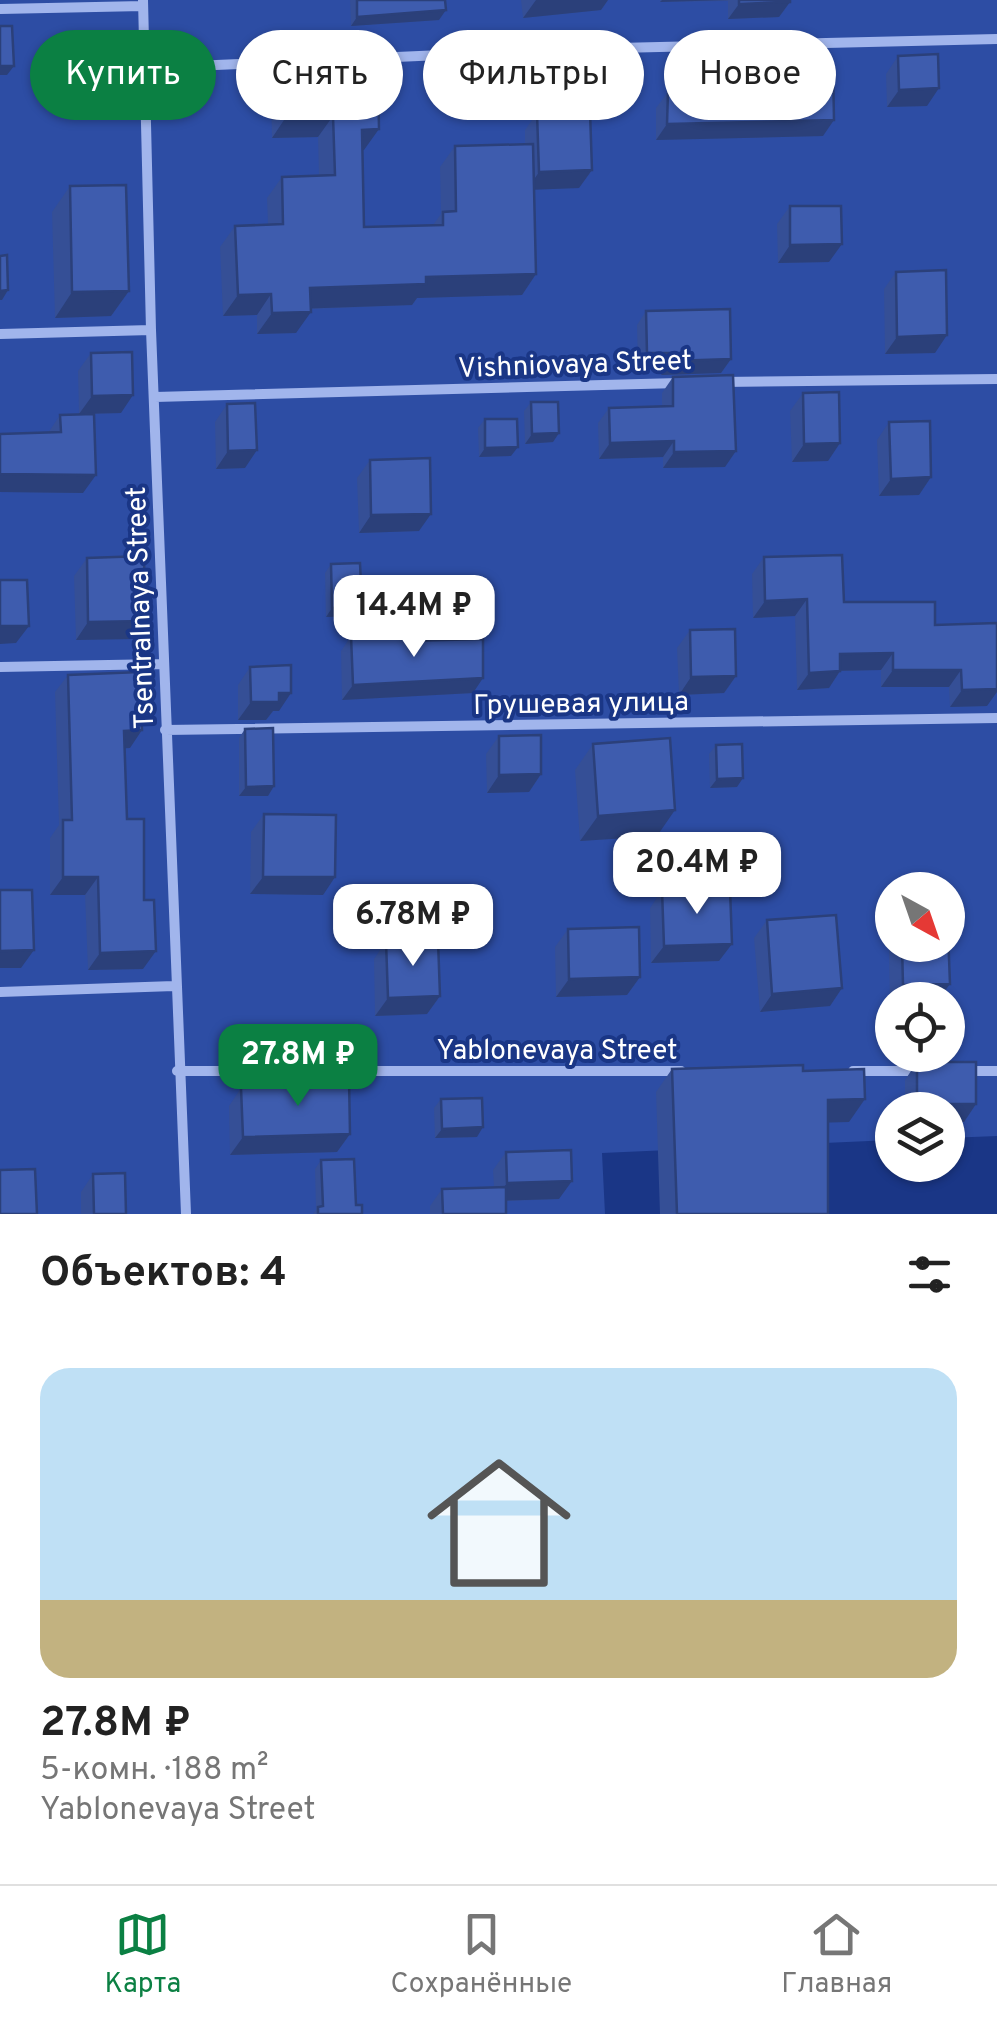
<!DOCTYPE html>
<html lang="ru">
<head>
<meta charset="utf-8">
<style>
	body { margin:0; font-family:Overpass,sans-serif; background:#f2f2f2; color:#222; height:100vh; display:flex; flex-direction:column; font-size:38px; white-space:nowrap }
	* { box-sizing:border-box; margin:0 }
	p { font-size:32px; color:#767676 }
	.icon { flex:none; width:55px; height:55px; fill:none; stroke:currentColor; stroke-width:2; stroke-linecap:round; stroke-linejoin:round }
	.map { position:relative; height:1214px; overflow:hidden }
	.sheet { display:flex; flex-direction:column; background:#fff; flex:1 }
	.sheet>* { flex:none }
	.hud { position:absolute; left:30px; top:30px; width:938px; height:90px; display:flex; gap:20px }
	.needle { width:65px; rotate:140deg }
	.buttons { position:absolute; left:875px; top:872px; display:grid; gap:20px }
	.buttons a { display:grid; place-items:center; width:90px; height:90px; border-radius:50%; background:#fff; box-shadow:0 2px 8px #0004; font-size:50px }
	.price { position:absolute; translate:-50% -85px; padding:0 22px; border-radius:20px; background:#fff; color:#222; font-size:32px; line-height:65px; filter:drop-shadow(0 2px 5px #0008) }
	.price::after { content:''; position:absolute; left:50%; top:60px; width:30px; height:22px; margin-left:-15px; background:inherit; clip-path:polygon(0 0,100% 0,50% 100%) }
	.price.active { background:#0b8043; color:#fff }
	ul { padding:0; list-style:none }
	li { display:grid; align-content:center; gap:20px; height:530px; padding:0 40px }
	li+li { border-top:2px solid #e0e0e0 }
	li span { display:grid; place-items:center; height:310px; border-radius:30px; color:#555 }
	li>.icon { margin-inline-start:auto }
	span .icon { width:180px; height:180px; fill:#fffc; stroke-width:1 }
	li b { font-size:42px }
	h2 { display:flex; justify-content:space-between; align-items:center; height:120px; padding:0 40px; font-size:42px }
	.tag { padding:0 35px; border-radius:45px; background:#fff; box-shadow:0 2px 8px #0004; font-size:35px; line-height:90px }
	.tag.active { background:#0b8043; color:#fff }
	.dock { display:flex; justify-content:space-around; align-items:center; height:140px; border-top:2px solid #e0e0e0; background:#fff; font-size:28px; color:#767676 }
	.dock a { display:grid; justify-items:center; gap:5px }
	.dock .active { color:#0b8043 }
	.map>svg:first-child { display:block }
	.green { fill:#2d4da4; fill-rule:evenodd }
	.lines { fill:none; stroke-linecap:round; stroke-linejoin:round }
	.minor { stroke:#a1b5ec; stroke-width:10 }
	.wall { fill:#354f96 }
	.shaded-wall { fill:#2b407a }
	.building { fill:#3e5cae; stroke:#2b407a; stroke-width:2.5 }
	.labels { text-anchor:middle; stroke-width:8; stroke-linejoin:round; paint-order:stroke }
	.street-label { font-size:28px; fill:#fff; stroke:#1a3686 }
</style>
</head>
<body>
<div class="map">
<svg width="997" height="1214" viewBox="0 0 997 1214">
	<rect width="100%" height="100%" fill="#1a3686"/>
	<path class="green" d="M0 0H997V1136L948 1138V1110H892V1140L602 1153 605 1214H0ZM892 890H948V945H892ZM892 1000H948V1055H892Z"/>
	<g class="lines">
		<path class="minor" d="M143 0 151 330 186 1214
			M0 9 143 6
			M148 68 576 49 997 39
			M0 334 151 330
			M721 382 997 379
			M155 397 679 383
			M0 667 163 664
			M165 730 997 718
			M0 992 174 986
			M177 1071H681
			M853 1071H921
			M963 1071H997"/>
	</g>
	<path class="wall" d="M350 0H445L439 20 351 26Z
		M521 0H608L601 10 523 18Z
		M660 0H790V2L779 17 728 19V1L660 2Z
		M898 56 927 106 887 107 886 74Z
		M750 70 823 136 656 140V108L668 92H739V86Z
		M285 75H378L364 150H362L364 227 433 225 441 214 440 167 455 146 525 144V130L537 113 592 170 579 188 534 189 536 274 522 295 417 298 412 305 311 309 296 333 257 334V315L223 316 220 247 235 226 268 225 267 198 282 177 319 176 318 137 272 138 271 96Z
		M70 186 129 291 111 316 55 318 52 212Z
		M790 206 829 262 778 263 777 224Z
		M896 272 935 353 885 354 884 289Z
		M646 311 731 359 721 373 661 375V367H638L637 325Z
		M91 353 121 413 84 414 83 493 0 492V434L48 433 60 415 79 414 78 371Z
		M673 377 725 467 663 468V457L599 459 598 423 609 408 662 406V393Z
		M803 393 840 443 828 461 792 462 790 411Z
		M531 402 559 433 553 442 525 444 524 411Z
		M227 404 245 468 216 469 215 422Z
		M485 419 511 456 479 457 478 428Z
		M889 422 931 477 919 495 879 496 877 440Z
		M370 460 419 531 359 533 357 478Z
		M764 557 844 602 935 625 987 706 950 707 949 687H881V670L840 671 829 688 797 690 795 616 753 618 752 574Z
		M87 558 145 621 133 639 76 640 74 576Z
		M331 564 355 616 326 617 325 573Z
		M690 630 736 676 724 693 679 695 677 648Z
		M351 636 473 693 342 700 341 651Z
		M250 667 279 711H273L266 720H238V685Z
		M68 675 130 748H125L127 819 143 969 88 970 85 895H50V838L59 825 55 692Z
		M245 729 274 786 268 796H239V738Z
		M499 736 541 774 529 792 487 793 486 754Z
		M593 744 657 836 580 841 575 770Z
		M716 745 737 787 710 788 709 754Z
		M264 814 335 877 323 895 250 894 251 832Z
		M662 890 719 961 651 963 650 908Z
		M767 920 842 988 830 1006 760 1012 754 938Z
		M568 929 640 977 627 995 556 997 555 947Z
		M386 941 440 996 427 1014 375 1016 374 959Z
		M893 945H948L890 1003 889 951Z
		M917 1062 976 1104 964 1122H948V1110H905V1080Z
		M672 1069 803 1071 849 1122H828V1214H660L656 1092Z
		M308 1078 350 1134 337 1152 230 1155 229 1106 241 1088 302 1087Z
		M441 1099 477 1137 435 1138 434 1108Z
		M506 1152 559 1199 506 1201V1214H430V1206L442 1189 494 1187 493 1170Z
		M321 1160 356 1205 362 1214H313L316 1210 315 1169Z
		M93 1174 126 1214H81V1192Z"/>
	<path class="shaded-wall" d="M536 0H608L601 10 523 18Z
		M662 0H729L660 2Z
		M790 2 779 17 728 19 739 4Z
		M446 10 439 20 351 26 357 17Z
		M0 66H14L7 75H0Z
		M939 88 927 106 887 107 899 90Z
		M333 116 318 137 272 138 286 117Z
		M834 120 823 136 656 140 667 124Z
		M379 129 364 150 347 151 362 130Z
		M592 170 579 188 527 190 539 172Z
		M842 244 829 262 778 263 790 245Z
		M536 274 522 295 417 298 412 305 295 309 310 288 426 277Z
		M8 290 2 300H0V291Z
		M129 291 111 316 55 318 72 292Z
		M271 294 257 315 223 316 238 295Z
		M311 312 296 333 257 334 272 313Z
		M947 335 935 353 885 354 897 337Z
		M647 353H671L661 367H638Z
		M731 359 721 373 661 375 671 361Z
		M133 395 121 413 79 414 92 396Z
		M559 433 553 442 525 444 532 434Z
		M674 441 663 457 599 459 610 443Z
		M840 443 828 461 792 462 804 444Z
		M518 447 511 456 479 457 485 448Z
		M257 450 245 468 216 469 228 451Z
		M736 451 725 467 663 468 674 452Z
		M0 474 96 475 83 493 0 492Z
		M931 477 919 495 879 496 891 479Z
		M431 514 419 531 359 533 371 515Z
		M807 599 795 616 753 618 765 601Z
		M362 607 355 616 326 617 332 608Z
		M145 621 133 639 76 640 88 622Z
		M0 626H29L16 643 0 644Z
		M893 653 881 670 828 671 840 654Z
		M893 670H961L949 687H881Z
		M840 671 829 688 797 690 809 673Z
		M736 676 724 693 679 695 691 677Z
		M483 678 473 693 342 700 353 685Z
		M997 689V692L987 706 950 707 962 690Z
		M279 693H291L279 711H273L266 720H238L251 702Z
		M142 730 130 748 112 749 124 731Z
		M541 774 529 792 487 793 499 775Z
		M743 778 737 787 710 788 717 779Z
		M274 786 268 796H239L246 787Z
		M675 810 657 836 580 841 598 816Z
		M63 877H98L85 895H50Z
		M263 877H335L323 895 250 894Z
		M732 944 719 961 651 963 664 946Z
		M34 950 21 968H0V951Z
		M156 951 143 969 88 970 100 953Z
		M640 977 627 995 556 997 569 979Z
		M950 984 938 1000H892V1003H890L903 985Z
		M842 988 830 1006 760 1012 772 994Z
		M440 996 427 1014 375 1016 388 998Z
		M865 1099 849 1122 812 1123 828 1100Z
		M917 1104H976L964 1122H948V1110H913Z
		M483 1127 477 1137 435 1138 442 1129Z
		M350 1134 337 1152 230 1155 243 1137Z
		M572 1181 559 1199 494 1201 507 1183Z"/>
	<path class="building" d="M357 0H445L446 10 357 17Z
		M739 0H790V2L739 4Z
		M0 26H12L14 66H0Z
		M938 54 939 88 899 90 898 56Z
		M833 67 834 120 667 124 668 92H750V70Z
		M285 75H378L379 129 362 130 364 227 443 225V212L456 211 455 146 533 144 536 274 426 277V284L310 288 311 312 272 313 271 294 238 295 235 226 283 224 282 177 335 175 333 116 286 117Z
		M590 111 592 170 539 172 537 113Z
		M126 185 129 291 72 292 70 186Z
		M790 206H841L842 244 790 245Z
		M7 255 8 290 0 291V256Z
		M946 270 947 335 897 337 896 272Z
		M730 309 731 359 671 361V353H647L646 311Z
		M132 352 133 395 92 396 91 353Z
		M733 375 736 451 674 452V441L610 443 609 408 673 406V377Z
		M839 392 840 443 804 444 803 393Z
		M531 402H558L559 433 532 434Z
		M255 403 257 450 228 451 227 404Z
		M94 414 96 475 0 474V434L61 432 60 415Z
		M485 419H517L518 447 485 448Z
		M930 421 931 477 891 479 889 422Z
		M430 458 431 514 371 515 370 460Z
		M842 555 844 602H935V625L997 623V689L962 690 961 670H893V653L840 654V671L809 673 807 599 765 601 764 557Z
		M144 556 145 621 88 622 87 558Z
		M360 563 362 607 332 608 331 564Z
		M0 580H27L29 626H0Z
		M735 629 736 676 691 677 690 630Z
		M407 634V641L483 639V678L353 685 351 636Z
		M291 665V693H279V702H251L250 667Z
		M140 672 142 730 124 731 127 819H144V900H154L156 951 100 953 98 877H63V820H72L68 675Z
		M273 728 274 786 246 787 245 729Z
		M541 735V774L499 775V736Z
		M670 738 675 810 598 816 593 744Z
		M742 744 743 778 717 779 716 745Z
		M264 814 336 815 335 877H263Z
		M730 888 732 944 664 946 662 890Z
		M0 890H32L34 950 0 951Z
		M836 915 842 988 772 994 767 920Z
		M639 927 640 977 569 979 568 929Z
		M948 932 950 984 903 985 902 945H948Z
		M438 940 440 996 388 998 386 941Z
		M917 1062H976V1104H917Z
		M803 1065V1071L864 1069 865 1099 828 1100V1214H677L672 1069Z
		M308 1078H349L350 1134 243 1137 241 1088 308 1087Z
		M482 1098 483 1127 442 1129 441 1099Z
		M571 1150 572 1181 507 1183 506 1152Z
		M354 1159 356 1205H362V1214H318V1207L323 1206 321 1160Z
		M35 1169 37 1214H0V1170Z
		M125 1173 126 1214H94L93 1174Z
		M506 1187V1214H443L442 1189Z"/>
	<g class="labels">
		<g class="street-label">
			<text transform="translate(575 363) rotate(-2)" y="10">Vishniovaya Street</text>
			<text transform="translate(139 608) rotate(-92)" y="10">Tsentralnaya Street</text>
			<text transform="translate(581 702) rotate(-1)" y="10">Грушевая улица</text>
			<text x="557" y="1059">Yablonevaya Street</text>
		</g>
	</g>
</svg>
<div class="buttons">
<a><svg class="needle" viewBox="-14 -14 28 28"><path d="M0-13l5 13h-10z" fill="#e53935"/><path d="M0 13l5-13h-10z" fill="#767676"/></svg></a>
<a><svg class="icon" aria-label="locate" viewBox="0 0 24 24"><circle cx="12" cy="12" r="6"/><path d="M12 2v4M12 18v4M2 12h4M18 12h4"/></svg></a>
<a><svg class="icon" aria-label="layers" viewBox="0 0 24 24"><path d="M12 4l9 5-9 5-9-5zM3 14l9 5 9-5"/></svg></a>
</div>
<b class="price" style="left:414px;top:660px">14.4M ₽</b>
<b class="price" style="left:697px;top:917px">20.4M ₽</b>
<b class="price" style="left:413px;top:969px">6.78M ₽</b>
<b class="price active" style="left:298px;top:1109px">27.8M ₽</b>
<div class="hud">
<a class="tag active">Купить</a>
<a class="tag">Снять</a>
<a class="tag">Фильтры</a>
<a class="tag">Новое</a>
</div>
</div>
<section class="sheet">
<h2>Объектов: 4<svg class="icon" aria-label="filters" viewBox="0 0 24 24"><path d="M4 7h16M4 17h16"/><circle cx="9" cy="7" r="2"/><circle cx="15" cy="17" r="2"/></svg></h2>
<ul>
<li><span style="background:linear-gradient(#bfe0f5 75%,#c2b280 0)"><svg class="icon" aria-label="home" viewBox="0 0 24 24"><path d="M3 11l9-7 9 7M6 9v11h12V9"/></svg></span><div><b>27.8M ₽</b><p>5-комн. · 188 m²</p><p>Yablonevaya Street</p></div></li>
</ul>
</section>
<nav class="dock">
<a class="active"><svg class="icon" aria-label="map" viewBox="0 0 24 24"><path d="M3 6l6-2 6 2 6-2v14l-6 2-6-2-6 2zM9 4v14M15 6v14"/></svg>Карта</a>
<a><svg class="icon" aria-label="saved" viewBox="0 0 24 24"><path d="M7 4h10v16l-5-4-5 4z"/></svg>Сохранённые</a>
<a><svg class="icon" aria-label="home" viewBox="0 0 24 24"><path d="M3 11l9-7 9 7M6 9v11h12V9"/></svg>Главная</a>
</nav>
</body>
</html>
